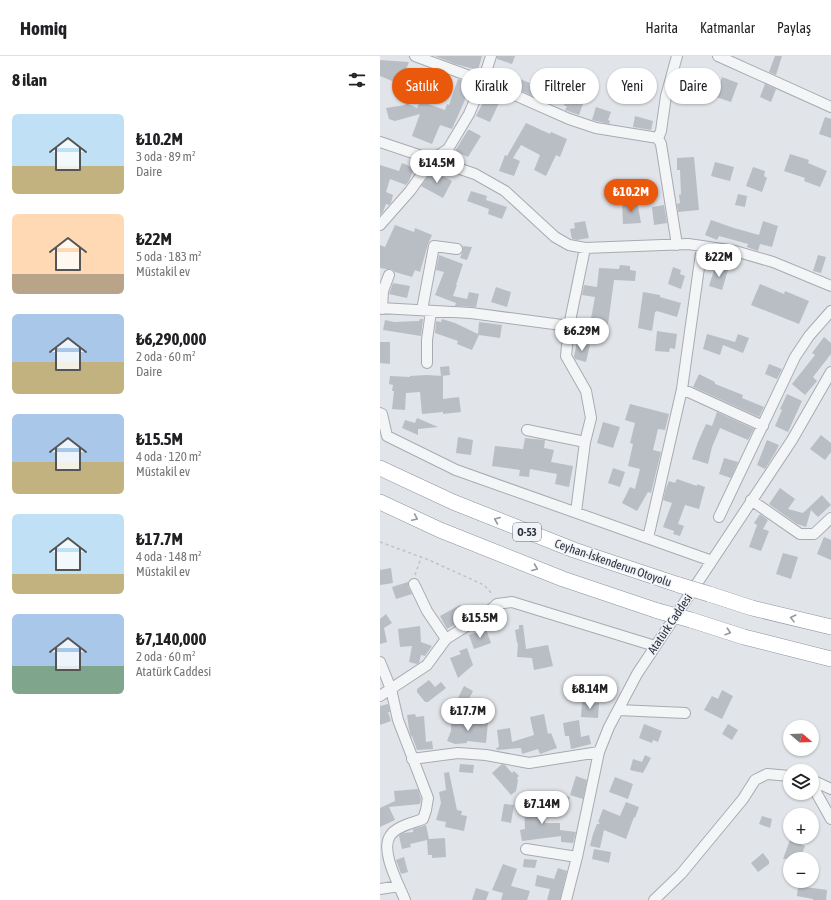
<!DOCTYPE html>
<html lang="tr">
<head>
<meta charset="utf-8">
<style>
	body { margin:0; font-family:"Asap Condensed",sans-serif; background:#f2f2f2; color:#202124; height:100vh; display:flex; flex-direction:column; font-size:15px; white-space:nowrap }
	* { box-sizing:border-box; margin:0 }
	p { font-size:13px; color:#757577 }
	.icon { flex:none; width:22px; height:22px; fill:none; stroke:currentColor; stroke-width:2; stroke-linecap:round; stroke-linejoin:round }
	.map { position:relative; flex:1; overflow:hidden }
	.details { display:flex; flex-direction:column; background:#fff; width:380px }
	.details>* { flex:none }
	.hud { position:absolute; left:12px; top:12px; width:379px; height:36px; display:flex; gap:8px }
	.needle { width:26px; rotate:109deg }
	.fabs { position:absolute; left:403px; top:664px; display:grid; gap:8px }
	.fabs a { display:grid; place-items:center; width:36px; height:36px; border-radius:50%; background:#fff; box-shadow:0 1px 3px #0004; font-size:20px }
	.price { position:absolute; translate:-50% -34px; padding:0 9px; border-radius:14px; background:#fff; color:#222; font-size:13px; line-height:26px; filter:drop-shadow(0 1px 2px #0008) }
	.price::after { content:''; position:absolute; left:50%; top:24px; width:12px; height:9px; margin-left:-6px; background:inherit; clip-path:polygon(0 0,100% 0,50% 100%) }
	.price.current { background:#ea580c; color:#fff }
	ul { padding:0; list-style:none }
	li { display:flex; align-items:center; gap:12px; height:100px; padding:0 12px }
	li span { display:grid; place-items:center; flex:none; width:112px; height:80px; border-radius:6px; color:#555 }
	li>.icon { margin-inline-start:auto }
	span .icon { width:48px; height:48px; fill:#fffc; stroke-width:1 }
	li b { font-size:17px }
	h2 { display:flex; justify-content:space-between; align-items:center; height:48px; padding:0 12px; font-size:17px }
	.tag { padding:0 14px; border-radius:18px; background:#fff; box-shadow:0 1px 3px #0004; font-size:14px; line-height:36px }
	.tag.current { background:#ea580c; color:#fff }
	header { display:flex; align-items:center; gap:24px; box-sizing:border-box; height:56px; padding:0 20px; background:#fff; border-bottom:1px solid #e0e0e0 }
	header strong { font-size:19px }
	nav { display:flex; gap:22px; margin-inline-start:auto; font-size:14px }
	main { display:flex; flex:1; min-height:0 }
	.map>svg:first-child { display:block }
	.building { fill:#b9bec5 }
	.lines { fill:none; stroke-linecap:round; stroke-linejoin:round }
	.minor-casing { stroke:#a7abb3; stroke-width:12 }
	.highway-casing { stroke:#8a929f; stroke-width:16 }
	.path { stroke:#c0c2c7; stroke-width:1.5; stroke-dasharray:3 3; stroke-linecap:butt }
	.minor { stroke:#f4f5f7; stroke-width:10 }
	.highway { stroke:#fff; stroke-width:15 }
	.highway-bridge-casing { stroke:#8a929f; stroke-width:16; stroke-linecap:butt }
	.highway-bridge { stroke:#fff; stroke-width:15 }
	.oneway { stroke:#9598a0 }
	.labels { text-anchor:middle; stroke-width:3; stroke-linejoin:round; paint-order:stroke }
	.shield { fill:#f1f3f6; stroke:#666c77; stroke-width:1 }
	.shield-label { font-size:11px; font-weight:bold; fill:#2b3240 }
	.street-label { font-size:12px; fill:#2b3240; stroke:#f1f3f6 }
</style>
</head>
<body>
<header>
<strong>Homiq</strong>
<nav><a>Harita</a><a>Katmanlar</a><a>Paylaş</a></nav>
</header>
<main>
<section class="details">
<h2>8 ilan<svg class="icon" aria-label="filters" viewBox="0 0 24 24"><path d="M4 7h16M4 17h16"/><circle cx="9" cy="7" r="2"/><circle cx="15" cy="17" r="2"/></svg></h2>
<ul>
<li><span style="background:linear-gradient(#bfe0f5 65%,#c2b280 0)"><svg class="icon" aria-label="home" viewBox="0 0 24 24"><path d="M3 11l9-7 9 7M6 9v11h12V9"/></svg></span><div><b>₺10.2M</b><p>3 oda · 89 m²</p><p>Daire</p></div></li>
<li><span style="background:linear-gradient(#ffd9b3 75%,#b9a48a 0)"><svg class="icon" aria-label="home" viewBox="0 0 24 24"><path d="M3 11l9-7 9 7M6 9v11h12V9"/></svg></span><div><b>₺22M</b><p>5 oda · 183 m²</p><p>Müstakil ev</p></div></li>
<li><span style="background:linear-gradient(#a9c7e8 60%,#c2b280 0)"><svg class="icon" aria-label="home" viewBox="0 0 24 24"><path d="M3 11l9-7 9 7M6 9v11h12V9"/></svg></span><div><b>₺6,290,000</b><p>2 oda · 60 m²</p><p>Daire</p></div></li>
<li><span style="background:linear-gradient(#a9c7e8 60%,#c2b280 0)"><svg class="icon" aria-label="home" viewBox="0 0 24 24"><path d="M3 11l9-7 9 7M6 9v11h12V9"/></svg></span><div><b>₺15.5M</b><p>4 oda · 120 m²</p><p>Müstakil ev</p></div></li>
<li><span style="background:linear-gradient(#bfe0f5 75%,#c2b280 0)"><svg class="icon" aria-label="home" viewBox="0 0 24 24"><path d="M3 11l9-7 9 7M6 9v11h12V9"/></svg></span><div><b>₺17.7M</b><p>4 oda · 148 m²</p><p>Müstakil ev</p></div></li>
<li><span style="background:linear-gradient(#a9c7e8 65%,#7fa58c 0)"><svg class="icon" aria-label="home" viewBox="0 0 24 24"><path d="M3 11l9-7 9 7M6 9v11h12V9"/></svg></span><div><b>₺7,140,000</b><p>2 oda · 60 m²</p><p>Atatürk Caddesi</p></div></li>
</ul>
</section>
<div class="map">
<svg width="451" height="844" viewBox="0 0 451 844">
	<rect width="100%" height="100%" fill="#e1e4e9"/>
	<path class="building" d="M55 0H102L98 14 75 8Z
		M117 0H135L132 8 117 3Z
		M395 0H402L396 19 389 16Z
		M0 4 29 6 25 16 41 20 33 40 25 37 27 31 0 20Z
		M129 16 140 23 150 27 149 29 160 34 157 42 121 26Z
		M342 21 358 27 351 46 336 41Z
		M78 23 90 27 84 46 72 73 60 69 52 88 32 80 40 58 15 65 9 63 6 52 25 49 26 47 37 52 40 45 65 54 67 48 69 49Z
		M385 28 396 33 391 46 380 41Z
		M188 36 205 42 199 59 185 54 187 50H184Z
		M106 41 119 47 110 66 96 60Z
		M216 51 231 56 228 64 230 65 229 68 212 64Z
		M255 60 273 65 271 74 253 71Z
		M445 61 451 63V82L439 78Z
		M146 67 170 78 171 76 187 83 180 101 176 99 166 120 154 114 160 99 141 89 133 102 140 105 134 120 119 115 125 99 127 100Z
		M88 74H90L101 80 88 101 75 95Z
		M410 98 429 104 428 107 447 115 440 131 424 125 425 122 404 115Z
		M314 101 319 154 298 156 297 148 300 147 299 139 301 138 300 114H297V102Z
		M335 106 354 111 350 125 331 120Z
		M22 107 34 112 29 125 26 129 10 123 6 136 13 139 11 147 9 149 6 148 3 156 0 159V109L19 115Z
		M373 111 385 115 384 120 387 122 382 136 366 130Z
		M52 115 56 117 55 119 58 120 59 118 72 125 63 142 41 130Z
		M91 135 107 140 106 144 127 151 122 163 108 158 109 153 87 145Z
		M358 138 367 140 365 151 355 149Z
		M257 144 261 167 243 168 242 146Z
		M284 149 287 167 274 169 272 151Z
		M331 164 354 172 379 179 383 165 398 170 392 191 380 188 378 195 367 191 368 188 339 180 337 184 325 179Z
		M205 165 209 182 197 184 192 183 190 173 195 172 194 167Z
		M15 169 34 176 35 172 52 179 48 188 40 216 35 214 32 221 15 216 11 213H6L0 212V189L5 191Z
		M83 190 92 191 87 204 80 202 83 194Z
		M59 199 83 208 76 229H77L73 240 87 243 89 236 99 238 96 251 75 250 76 247 55 239 64 216 56 214Z
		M438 199 446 201 441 217 433 215Z
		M240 209 250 210V214L256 215 255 225 234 224 226 283 208 279 215 241 202 239 204 229 217 231 219 212 239 213Z
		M293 211 301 214 300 218 305 220 301 233 288 228Z
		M335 211 348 214 342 234 329 230Z
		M13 227 30 230 27 242 9 238Z
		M380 228 404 238 405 235 429 245 419 268 371 249Z
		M116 231 131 236 127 251 111 246Z
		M263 236 280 239V241L301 247 297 261 277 255 275 256 272 275 258 272Z
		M40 263H43L41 280 3 274 5 264 14 266 39 265Z
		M62 263 75 267 98 278 99 266 122 269 120 282 99 279 92 294 77 288 78 285 55 277 56 265 61 266Z
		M277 275 297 278 295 293 290 292 289 296 275 295Z
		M327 278 355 286 358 278 369 282 363 297 343 289 340 299 323 293Z
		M444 281 451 287V298L433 321 437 325 425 339 412 328 435 299 432 297Z
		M0 286H10V308L0 307Z
		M197 286 210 289 206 306 195 303 194 300Z
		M389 308 402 313 397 323 385 318Z
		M69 310 70 319 61 320 60 311Z
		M319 318 335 326V328L363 339 362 342 384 351 379 361 313 331Z
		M46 319 63 320V343L79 341 81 356 63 358V356L42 358 40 336 26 337 25 354 12 353 14 335H12L13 329 9 328 10 320 30 321V320Z
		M407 338 422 345 408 376 395 370 402 354 400 353Z
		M250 348 289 358 285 374 278 373 273 394 281 396 271 437 268 436 257 455 242 447 250 431 255 433 260 413 248 410 253 388 250 387 255 367 245 364Z
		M337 356 374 373 368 384 340 372 332 391 328 408 312 403 318 386 326 368 332 370Z
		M37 362 58 371 38 373V379L22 372 25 364 35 367Z
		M223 366 240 371 233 392 217 387Z
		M441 379 451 387V396L445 404 430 393Z
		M78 381 93 384 91 399 76 397Z
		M145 382 165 384 164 392 174 394 171 406 193 410 189 431 175 428 177 418 150 413 149 421 139 420 140 414 112 410 115 390 143 393Z
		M387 384 399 389 395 397 385 413 377 409Z
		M344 402 358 406 351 422 339 418Z
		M233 412 245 416 240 431 228 427Z
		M297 423 317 430V428L325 431 319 453 305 449 298 468 304 470 300 480 293 478 294 475 283 471 292 447 283 444 286 432 289 425 295 427Z
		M400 432 415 443 408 453 423 457 442 439 451 449 438 461 431 454 426 471 417 468 389 448Z
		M380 458 388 464 383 473 389 475 381 495 369 491 377 469 374 467Z
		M444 481 451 484V504L437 498Z
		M403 497 418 501 411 523 396 518Z
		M11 512 13 527 0 529V514Z
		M28 526V530L32 538 16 543 12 531Z
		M80 549 83 555 79 557 83 564 67 573 60 560Z
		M6 558 12 567 4 572 7 586 0 588V563Z
		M139 569H143L146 593 168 589 173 610 154 614 152 602 137 601 138 587H137L135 574 139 573Z
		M40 570 41 586 52 590 45 600 41 599 39 607 37 608 29 606 32 590 20 591 18 573Z
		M106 573 111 587 94 593 89 579Z
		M87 592 93 609 78 622 70 602 81 598 79 595Z
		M49 624 55 631 61 626 66 632 48 646H45L37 636V633Z
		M84 630 93 635 87 647 78 642Z
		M342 634 353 640 342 663 324 654 332 640 338 643Z
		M202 646 219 647 218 662 201 661Z
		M8 648 10 656H8L11 665 0 669V650Z
		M35 658 36 661 44 660 46 686 52 685 53 693 37 694 32 680 31 681 29 673 27 659Z
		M164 658 168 678 171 677 177 692 160 698 158 693 142 698 141 692 117 694 116 692 119 691 117 674 130 672 132 686 154 679 150 661Z
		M199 664 201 681 209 679 211 688 191 693 189 680H185L183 667Z
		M95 665 108 666 106 687 87 685V687L75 688 67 685 71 675V666H95Z
		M264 668 282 675 278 686 273 684 272 687 259 682Z
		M348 668 358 674 352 684 342 678Z
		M265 699 271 702 263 717 250 714 253 703 262 706Z
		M80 708 94 709 93 717 79 716Z
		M122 708 125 709 132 717 134 715 139 720 137 722 138 724 136 735 131 739 112 717Z
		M69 716 77 754 82 755 81 759 87 760 84 775 65 771 66 766 56 764 61 747 59 736 66 734 64 717Z
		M196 720 207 724 203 743 190 739Z
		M235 721 253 728 248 743 229 736Z
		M38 733 41 743 40 748 9 751 15 764 0 771V752L15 745 14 735Z
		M172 735 190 741 185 757 167 752Z
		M246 746 259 751 255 762 254 761 246 783 224 774 220 792 210 790 213 778 217 768H219L220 767 218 766 223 753 240 760Z
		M144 747H164L165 767H180V774L196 776 193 787 181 786V780L142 785 140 774 145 773Z
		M124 748 134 749 131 767 121 765Z
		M382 760 392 763 390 772 379 768Z
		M46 769 49 783 65 782 66 801 52 802V799H48L47 784 30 788 31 791 22 793 19 780 23 777 33 776V773Z
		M410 784 425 790 420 803H403Z
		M214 793 231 796 229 807 212 803Z
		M383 797 389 805V808L378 816 371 807Z
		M24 801 28 816 21 818 16 804Z
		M144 803 157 804 155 812 143 811Z
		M123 808 137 813 131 830 150 835 147 844H121L123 837 112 834Z
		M178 812 187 815 180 844H167L170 833 155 830 157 819 174 823Z
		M418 830 447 834 446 844H433V843L417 840Z
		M96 832 109 836 106 844H92Z"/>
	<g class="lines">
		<defs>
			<path id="minor" d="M35 0 103 25 189 63 216 72 278 82
				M297 0 286 40 281 75 278 82 281 88 297 189
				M338 0 451 51
				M0 86 95 118 125 135 175 181 189 189 205 192 308 188 322 190 355 195 393 206 451 230
				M0 169 30 135 53 103 68 93 89 58 103 25 111 0
				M0 252 91 257 189 270
				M2 253 3 235 9 219
				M42 254 54 190 77 193
				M47 307V284L51 255
				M302 333 383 370
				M0 357 2 358 7 380 76 414 332 505
				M147 374 205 386
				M371 444 420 478H434L451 462
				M196 456 205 386 211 362 206 335 186 300 189 270 205 192
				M339 461 415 301 429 280 451 255
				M268 482 302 333 322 190
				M34 528 47 555 66 583
				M0 606 11 633 18 664 48 742 46 754 43 763C33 767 16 770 10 780 0 795 19 829 25 844
				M0 640 47 609 66 583 104 559 117 548 132 546 275 590
				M238 654 305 657
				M32 703 78 697 106 699 149 707 219 696
				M432 724 451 733
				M432 729 451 763
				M146 793 197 801
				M0 833 19 830
				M186 844 197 801 219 696 229 671 257 618 412 384 451 316
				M274 844 301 818 363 743 375 724 387 718 410 720"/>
			<path id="highway" d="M0 412 73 446 194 494 299 529
				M0 446 60 474 183 523 278 555
				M329 538 372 552 451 571
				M311 564 364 581 451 603"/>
		</defs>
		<use href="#minor" class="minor-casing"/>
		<use href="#highway" class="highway-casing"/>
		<path class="path" d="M0 486 49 504 104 529 113 539
			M35 519 41 502"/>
		<use href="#minor" class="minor"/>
		<use href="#highway" class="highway"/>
		<defs>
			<path id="highway-bridge" d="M299 529 329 538
				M278 555 311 564"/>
		</defs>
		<use href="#highway-bridge" class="highway-bridge-casing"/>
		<use href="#highway-bridge" class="highway-bridge"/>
	</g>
	<defs><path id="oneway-chevron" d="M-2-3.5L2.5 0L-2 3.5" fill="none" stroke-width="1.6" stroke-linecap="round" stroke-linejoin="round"/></defs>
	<g class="oneway">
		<use href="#oneway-chevron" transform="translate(35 462) rotate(25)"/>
		<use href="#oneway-chevron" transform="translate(117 464) rotate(-158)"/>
		<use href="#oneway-chevron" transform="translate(155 512) rotate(22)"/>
		<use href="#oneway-chevron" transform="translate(413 562) rotate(-166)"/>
		<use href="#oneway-chevron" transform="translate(348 576) rotate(18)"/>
	</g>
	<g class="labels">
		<rect class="shield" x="133" y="467" width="28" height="18" rx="3"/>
		<g class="shield-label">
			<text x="147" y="480">O-53</text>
		</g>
		<g class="street-label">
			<text transform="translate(233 507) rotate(19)" y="4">Ceyhan-İskenderun Otoyolu</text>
			<text transform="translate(290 568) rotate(-56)" y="4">Atatürk Caddesi</text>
		</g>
	</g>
</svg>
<div class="fabs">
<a><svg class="needle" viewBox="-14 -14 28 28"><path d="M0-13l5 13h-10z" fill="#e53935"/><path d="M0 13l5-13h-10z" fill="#757577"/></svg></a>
<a><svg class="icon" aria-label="layers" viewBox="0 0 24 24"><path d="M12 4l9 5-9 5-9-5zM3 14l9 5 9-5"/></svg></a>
<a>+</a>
<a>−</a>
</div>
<b class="price" style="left:57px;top:128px">₺14.5M</b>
<b class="price current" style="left:251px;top:157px">₺10.2M</b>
<b class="price" style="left:339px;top:222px">₺22M</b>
<b class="price" style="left:202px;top:296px">₺6.29M</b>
<b class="price" style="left:100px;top:583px">₺15.5M</b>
<b class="price" style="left:210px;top:654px">₺8.14M</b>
<b class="price" style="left:88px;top:676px">₺17.7M</b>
<b class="price" style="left:162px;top:769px">₺7.14M</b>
<div class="hud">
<a class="tag current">Satılık</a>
<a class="tag">Kiralık</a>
<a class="tag">Filtreler</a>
<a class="tag">Yeni</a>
<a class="tag">Daire</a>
</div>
</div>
</main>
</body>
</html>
